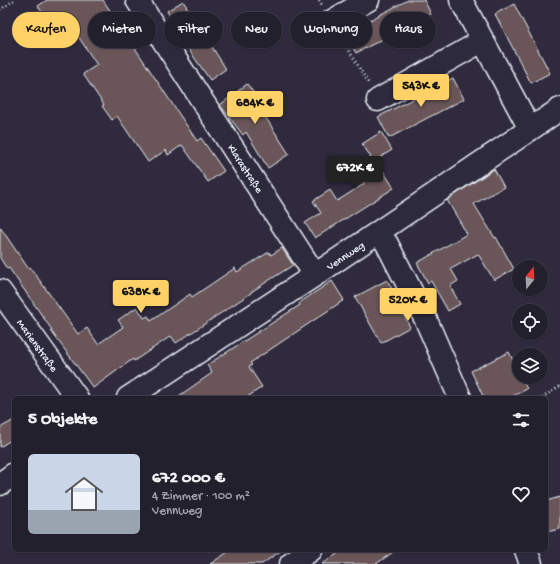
<!DOCTYPE html>
<html lang="de">
<head>
<meta charset="utf-8">
<style>
	body { margin:0; font-family:"Gochi Hand",sans-serif; background:#2f2d3a; color:#f1f3f6; height:100vh; display:flex; flex-direction:column; font-size:15px; white-space:nowrap }
	* { box-sizing:border-box; margin:0 }
	p { font-size:13px; color:#a3a3aa }
	.icon { flex:none; width:22px; height:22px; fill:none; stroke:currentColor; stroke-width:2; stroke-linecap:round; stroke-linejoin:round }
	.map { position:relative; flex:1; overflow:hidden }
	.panel { position:absolute; left:12px; top:396px; width:536px; height:156px; display:flex; flex-direction:column; background:#23202e; border-radius:6px; box-shadow:0 1px 3px #0004,0 0 0 1px #403e4a }
	.panel>* { flex:none }
	.hud { position:absolute; left:12px; top:12px; width:536px; height:36px; display:flex; gap:8px }
	.needle { width:26px; rotate:18deg }
	.fabs { position:absolute; left:512px; top:260px; display:grid; gap:8px }
	.fabs a { display:grid; place-items:center; width:36px; height:36px; border-radius:50%; background:#23202e; box-shadow:0 1px 3px #0004,0 0 0 1px #403e4a; font-size:20px }
	.price { position:absolute; translate:-50% -34px; padding:0 9px; border-radius:4px; background:#ffd166; color:#111; font-size:13px; line-height:26px; filter:drop-shadow(0 1px 2px #0008) }
	.price::after { content:''; position:absolute; left:50%; top:24px; width:12px; height:9px; margin-left:-6px; background:inherit; clip-path:polygon(0 0,100% 0,50% 100%) }
	.price.current { background:#222; color:#fff }
	ul { padding:0; list-style:none }
	li { display:flex; align-items:center; gap:12px; height:100px; padding:0 16px }
	li+li { border-top:1px solid #403e4a }
	li span { display:grid; place-items:center; flex:none; width:112px; height:80px; border-radius:6px; color:#555 }
	li>.icon { margin-inline-start:auto }
	span .icon { width:48px; height:48px; fill:#fffc; stroke-width:1 }
	li b { font-size:17px }
	h2 { display:flex; justify-content:space-between; align-items:center; height:48px; padding:0 16px; font-size:17px }
	.pill { padding:0 14px; border-radius:18px; background:#23202e; box-shadow:0 1px 3px #0004,0 0 0 1px #403e4a; font-size:14px; line-height:36px }
	.pill.current { background:#ffd166; color:#111 }
	.map>svg:first-child { display:block }
	.building { fill:#6a5758; stroke:#e8f1f8 }
	.lines { fill:none; stroke-linecap:round; stroke-linejoin:round }
	.minor-casing { stroke:#e8f1f8; stroke-width:25 }
	.path { stroke:#e8f1f8; stroke-width:2.5; stroke-dasharray:1 3; stroke-linecap:butt }
	.minor { stroke:#2f2a3d; stroke-width:22 }
	.labels { text-anchor:middle; stroke-width:3.5; stroke-linejoin:round; paint-order:stroke }
	.street-label { font-size:11px; fill:#e8f1f8; stroke:#2f2a3d }
</style>
</head>
<body>
<div class="map">
<svg width="560" height="564" viewBox="0 0 560 564">
	<rect width="100%" height="100%" fill="#2f2a3d"/>
	<filter id="ink" filterUnits="userSpaceOnUse"><feTurbulence type="fractalNoise" baseFrequency=".025" numOctaves="2"/><feDisplacementMap in="SourceGraphic" scale="8" xChannelSelector="R" yChannelSelector="G"/><feConvolveMatrix kernelMatrix="1 2 1 2 8 2 1 2 1" color-interpolation-filters="sRGB"/></filter>
	<g filter="url(#ink)">
		<path class="building" d="M47 0H103L197 141 201 138 224 171 208 182 182 145 168 155 166 150 148 162 117 116 112 120 102 106 104 105 83 74 97 65 72 27 59 37 38 6Z
			M408 0H424L431 14 356 53 345 33Z
			M183 1 226 69 210 80 189 50 190 49 167 11Z
			M514 4 550 73 531 83 495 14Z
			M453 78 464 99 389 138 378 117Z
			M247 84 270 114 266 118 289 154 268 168 246 132 243 135 220 105Z
			M381 132 392 150 376 160 394 188 315 238 305 223 321 213 313 201 330 190 337 201 364 184 356 167 371 157 362 144Z
			M494 169 504 187 474 204 495 238 496 237 514 269 494 280 478 254 451 269 458 281 450 286 460 304 448 311 431 281 428 283 417 263 467 234 447 200Z
			M0 227 28 268 30 267 78 334 87 328 98 344 123 327 118 320 137 307 144 318 148 316 151 321 190 294 192 297 235 268 237 272 269 252 271 255 282 248 293 265 251 292V293L176 343 171 336 134 361 133 359 93 388 51 331 52 330 9 268 7 269 0 258Z
			M387 280 398 299 396 300 410 327 381 343 355 297Z
			M332 281 344 300 250 363 252 365 249 367 262 387 246 398H176L212 373 207 365 300 305 299 303Z
			M509 352 519 373V377H521L527 389 509 398H484L471 371Z
			M14 420V438L0 447V428Z
			M560 497V529L546 532V501Z
			M231 550H282L262 564H210Z
			M343 550H396L376 564H322Z"/>
		<g class="lines">
			<defs>
				<path id="minor" d="M137 0 315 275
					M461 0 530 129
					M332 21 368 0
					M378 100 482 41
					M378 232 387 244 426 320 460 398
					M0 291 77 398
					M128 398 315 275 560 109
					M0 484 14 474
					M526 550 531 564
					M291 564 311 550"/>
			</defs>
			<use href="#minor" class="minor-casing"/>
			<path class="path" d="M319 0 322 5
				M0 10 14 0
				M341 37 369 84
				M542 398 560 386"/>
			<use href="#minor" class="minor"/>
		</g>
	</g>
	<g class="labels">
		<g class="street-label">
			<text transform="translate(246 168) rotate(57)" y="4">Klarastraße</text>
			<text transform="translate(345 255) rotate(-34)" y="4">Vennweg</text>
			<text transform="translate(38 345) rotate(54)" y="4">Marienstraße</text>
		</g>
	</g>
</svg>
<div class="fabs">
<a><svg class="needle" viewBox="-14 -14 28 28"><path d="M0-13l5 13h-10z" fill="#e53935"/><path d="M0 13l5-13h-10z" fill="#a3a3aa"/></svg></a>
<a><svg class="icon" aria-label="locate" viewBox="0 0 24 24"><circle cx="12" cy="12" r="6"/><path d="M12 2v4M12 18v4M2 12h4M18 12h4"/></svg></a>
<a><svg class="icon" aria-label="layers" viewBox="0 0 24 24"><path d="M12 4l9 5-9 5-9-5zM3 14l9 5 9-5"/></svg></a>
</div>
<b class="price" style="left:421px;top:108px">543K €</b>
<b class="price" style="left:255px;top:125px">684K €</b>
<b class="price current" style="left:355px;top:190px">672K €</b>
<b class="price" style="left:141px;top:314px">638K €</b>
<b class="price" style="left:408px;top:322px">520K €</b>
<div class="hud">
<a class="pill current">Kaufen</a>
<a class="pill">Mieten</a>
<a class="pill">Filter</a>
<a class="pill">Neu</a>
<a class="pill">Wohnung</a>
<a class="pill">Haus</a>
</div>
<section class="panel">
<h2>5 Objekte<svg class="icon" aria-label="filters" viewBox="0 0 24 24"><path d="M4 7h16M4 17h16"/><circle cx="9" cy="7" r="2"/><circle cx="15" cy="17" r="2"/></svg></h2>
<ul>
<li><span style="background:linear-gradient(#c9d6e8 70%,#9aa5b1 0)"><svg class="icon" aria-label="home" viewBox="0 0 24 24"><path d="M3 11l9-7 9 7M6 9v11h12V9"/></svg></span><div><b>672 000 €</b><p>4 Zimmer · 100 m²</p><p>Vennweg</p></div><svg class="icon" aria-label="heart" viewBox="0 0 24 24"><path d="M12 20l-8-8c-3-5 5-10 8-4 3-6 11-1 8 4z"/></svg></li>
</ul>
</section>
</div>
</body>
</html>
